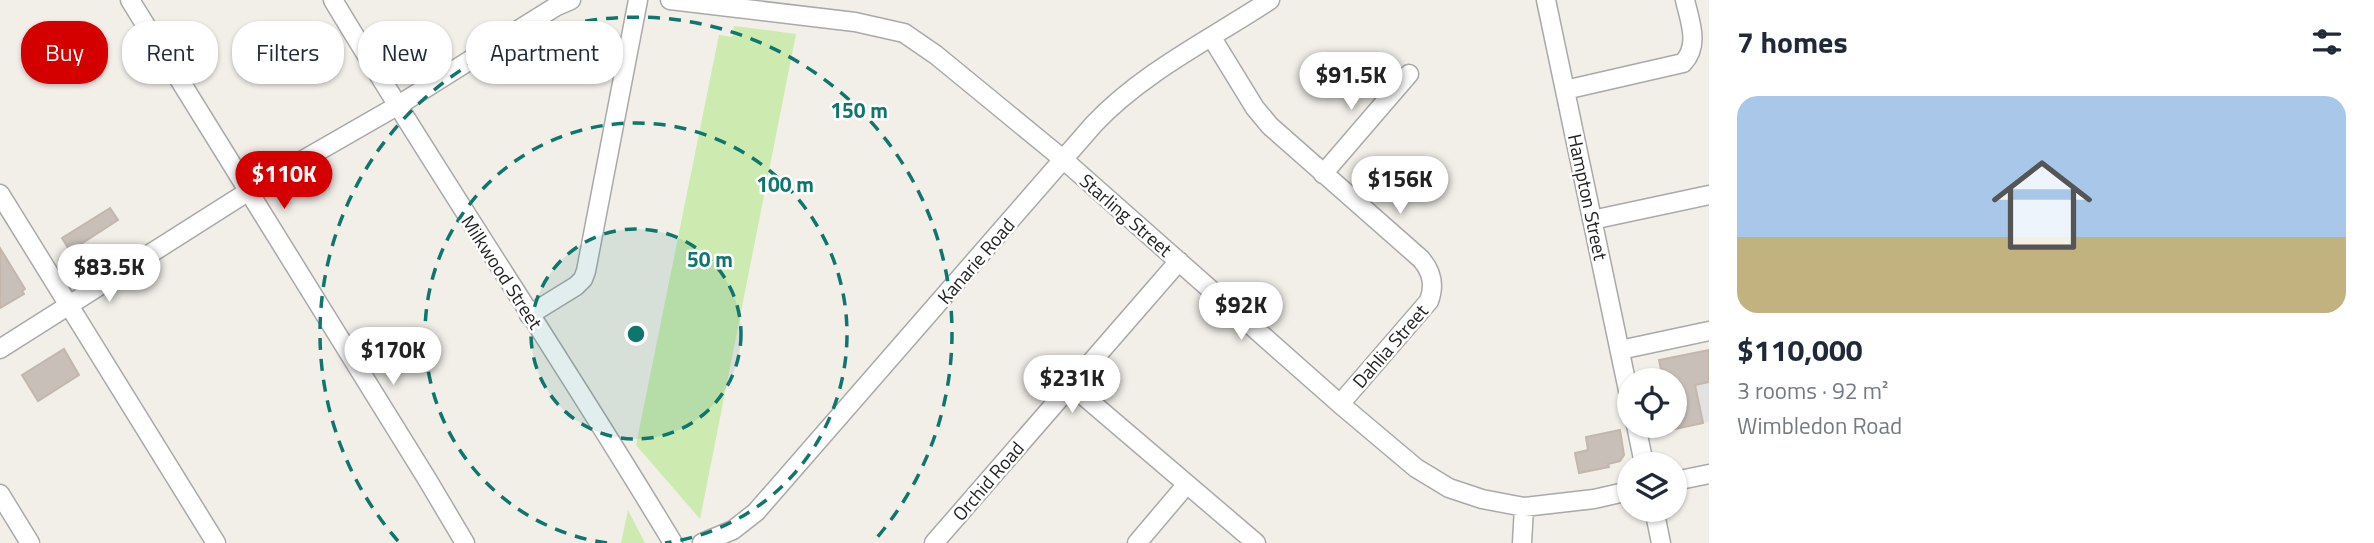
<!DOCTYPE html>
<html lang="en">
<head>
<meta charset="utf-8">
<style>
	body { margin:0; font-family:"Titillium Web",sans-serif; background:#f6f6f7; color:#1f2937; height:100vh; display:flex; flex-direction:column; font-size:26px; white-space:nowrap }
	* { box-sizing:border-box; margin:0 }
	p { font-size:23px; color:#747a83 }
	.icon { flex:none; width:38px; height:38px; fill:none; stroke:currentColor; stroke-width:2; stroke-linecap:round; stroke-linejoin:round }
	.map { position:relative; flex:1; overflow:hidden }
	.sheet { display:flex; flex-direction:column; background:#fff; width:665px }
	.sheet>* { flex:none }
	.guide { position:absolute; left:21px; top:21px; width:665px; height:63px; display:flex; gap:14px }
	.tools { position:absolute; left:1617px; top:368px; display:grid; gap:14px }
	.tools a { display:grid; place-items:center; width:70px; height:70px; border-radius:50%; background:#fff; box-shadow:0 2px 5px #0004; font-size:35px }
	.price { position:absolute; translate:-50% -60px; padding:0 16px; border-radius:24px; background:#fff; color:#222; font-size:23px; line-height:46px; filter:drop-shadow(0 2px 4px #0008) }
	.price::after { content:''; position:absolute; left:50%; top:42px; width:21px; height:16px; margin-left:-10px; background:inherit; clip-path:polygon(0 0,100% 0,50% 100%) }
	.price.current { background:#d40000; color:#fff }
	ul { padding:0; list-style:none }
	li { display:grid; align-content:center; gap:14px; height:371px; padding:0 28px }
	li+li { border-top:2px solid #e0e1e3 }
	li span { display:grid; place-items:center; height:217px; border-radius:21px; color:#555 }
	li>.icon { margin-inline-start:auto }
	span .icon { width:126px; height:126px; fill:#fffc; stroke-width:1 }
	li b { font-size:30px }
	h2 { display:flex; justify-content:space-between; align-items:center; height:84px; padding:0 28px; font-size:30px }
	.pill { padding:0 24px; border-radius:28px; background:#fff; box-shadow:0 2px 5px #0004; font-size:24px; line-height:63px }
	.pill.current { background:#d40000; color:#fff }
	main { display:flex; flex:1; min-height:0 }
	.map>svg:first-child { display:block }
	.grass { fill:#cdebb0 }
	.parking { fill:#e2e2e2 }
	.building { fill:#c7bfb8; stroke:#c4b6ab; stroke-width:2 }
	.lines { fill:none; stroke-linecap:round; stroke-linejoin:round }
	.minor-casing { stroke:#a9a9a9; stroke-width:21 }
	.minor { stroke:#fff; stroke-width:18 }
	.ring { fill:none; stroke:#0f766e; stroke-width:3.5; stroke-dasharray:12 9 }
	.labels { text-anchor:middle; stroke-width:5; stroke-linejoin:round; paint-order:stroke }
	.street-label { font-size:19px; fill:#222; stroke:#fff }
	.centre { fill:#0f766e; stroke:#fff; stroke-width:3.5 }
	.ring-label { font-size:21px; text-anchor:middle; font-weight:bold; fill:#0f766e; stroke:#fff; stroke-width:5; stroke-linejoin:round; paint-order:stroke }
</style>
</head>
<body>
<main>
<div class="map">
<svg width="1709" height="543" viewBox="0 0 1709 543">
	<rect width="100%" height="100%" fill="#f2efe9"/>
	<path class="grass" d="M734 26 796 34 700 519 636 445 719 35 732 37Z
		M628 510 645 543H621Z"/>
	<path class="parking" d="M1709 382V422L1703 423 1695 385Z"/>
	<path class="building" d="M110 208 118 220 70 251 62 238Z
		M0 248 25 289 22 291 24 294 0 308Z
		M64 349 79 375 38 401 22 375Z
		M1709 350V382L1695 385 1703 423 1675 429V380H1663L1659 360Z
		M1620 430 1624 455 1620 461 1608 464 1609 467 1579 473 1575 453 1588 450 1586 437Z"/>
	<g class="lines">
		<defs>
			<path id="minor" d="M130 0 427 479 465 543
				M333 0C443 183 563 360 673 543
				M670 0 855 22 904 33 936 55 1064 160 1340 404 1416 468 1449 488 1482 499 1524 507 1594 499 1629 491
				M1546 0 1629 395
				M1212 38 1255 108 1270 126 1421 259C1432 272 1435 285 1429 301L1340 404
				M1565 90 1683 63C1700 45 1690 22 1685 0
				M1323 174 1409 74
				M0 194 216 543
				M1592 220 1709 195
				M529 315 576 286 583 279 586 271 638 0
				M0 349 249 191 397 106 555 7 571 0
				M1620 350 1709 331
				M1072 386 1256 543
				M1636 425 1644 464
				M1675 481 1709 474
				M0 494 30 543
				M1654 509 1661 543
				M702 543 733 530 756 512 1094 124C1143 72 1211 39 1270 0
				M934 543 1179 261
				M1137 543 1187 484
				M1522 543 1524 507"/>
		</defs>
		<use href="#minor" class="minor-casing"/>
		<use href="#minor" class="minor"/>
	</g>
	<circle cx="636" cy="334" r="105" fill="#0f766e" fill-opacity=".12"/>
	<g class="ring">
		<circle cx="636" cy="334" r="105"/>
		<path d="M607 543A211 211 0 1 1 665 543"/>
		<path d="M398 541A316 316 0 1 1 874 541"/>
	</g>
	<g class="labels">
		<g class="street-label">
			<text transform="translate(1588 197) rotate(78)" y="7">Hampton Street</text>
			<text transform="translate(1126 215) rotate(41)" y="7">Starling Street</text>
			<text transform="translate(976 261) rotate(-49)" y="7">Kanarie Road</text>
			<text transform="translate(502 272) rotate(57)" y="7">Milkwood Street</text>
			<text transform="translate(1390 346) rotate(-49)" y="7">Dahlia Street</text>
			<text transform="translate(988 481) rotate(-49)" y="7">Orchid Road</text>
		</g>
	</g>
	<circle cx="636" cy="334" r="10" class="centre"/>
	<g class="ring-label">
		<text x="859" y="118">150 m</text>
		<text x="785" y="192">100 m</text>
		<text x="710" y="267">50 m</text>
	</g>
</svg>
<div class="tools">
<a><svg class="icon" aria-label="locate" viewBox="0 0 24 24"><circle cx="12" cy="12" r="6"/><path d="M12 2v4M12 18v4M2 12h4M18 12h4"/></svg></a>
<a><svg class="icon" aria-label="layers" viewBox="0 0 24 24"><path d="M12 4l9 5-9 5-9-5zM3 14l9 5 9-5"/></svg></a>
</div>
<b class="price" style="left:1351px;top:112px">$91.5K</b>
<b class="price current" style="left:284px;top:211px">$110K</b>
<b class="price" style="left:1400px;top:216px">$156K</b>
<b class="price" style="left:109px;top:304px">$83.5K</b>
<b class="price" style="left:1241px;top:342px">$92K</b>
<b class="price" style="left:393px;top:387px">$170K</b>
<b class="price" style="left:1072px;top:415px">$231K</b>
<div class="guide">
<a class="pill current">Buy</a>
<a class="pill">Rent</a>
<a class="pill">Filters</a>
<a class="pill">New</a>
<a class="pill">Apartment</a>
</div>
</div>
<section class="sheet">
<h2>7 homes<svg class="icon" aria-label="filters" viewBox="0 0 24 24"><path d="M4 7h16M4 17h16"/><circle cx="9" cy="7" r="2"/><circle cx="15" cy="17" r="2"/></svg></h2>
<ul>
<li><span style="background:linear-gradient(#a9c7e8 65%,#c2b280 0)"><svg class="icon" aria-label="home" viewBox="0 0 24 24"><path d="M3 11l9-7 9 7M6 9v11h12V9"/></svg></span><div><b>$110,000</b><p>3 rooms · 92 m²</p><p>Wimbledon Road</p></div></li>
</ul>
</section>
</main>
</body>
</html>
